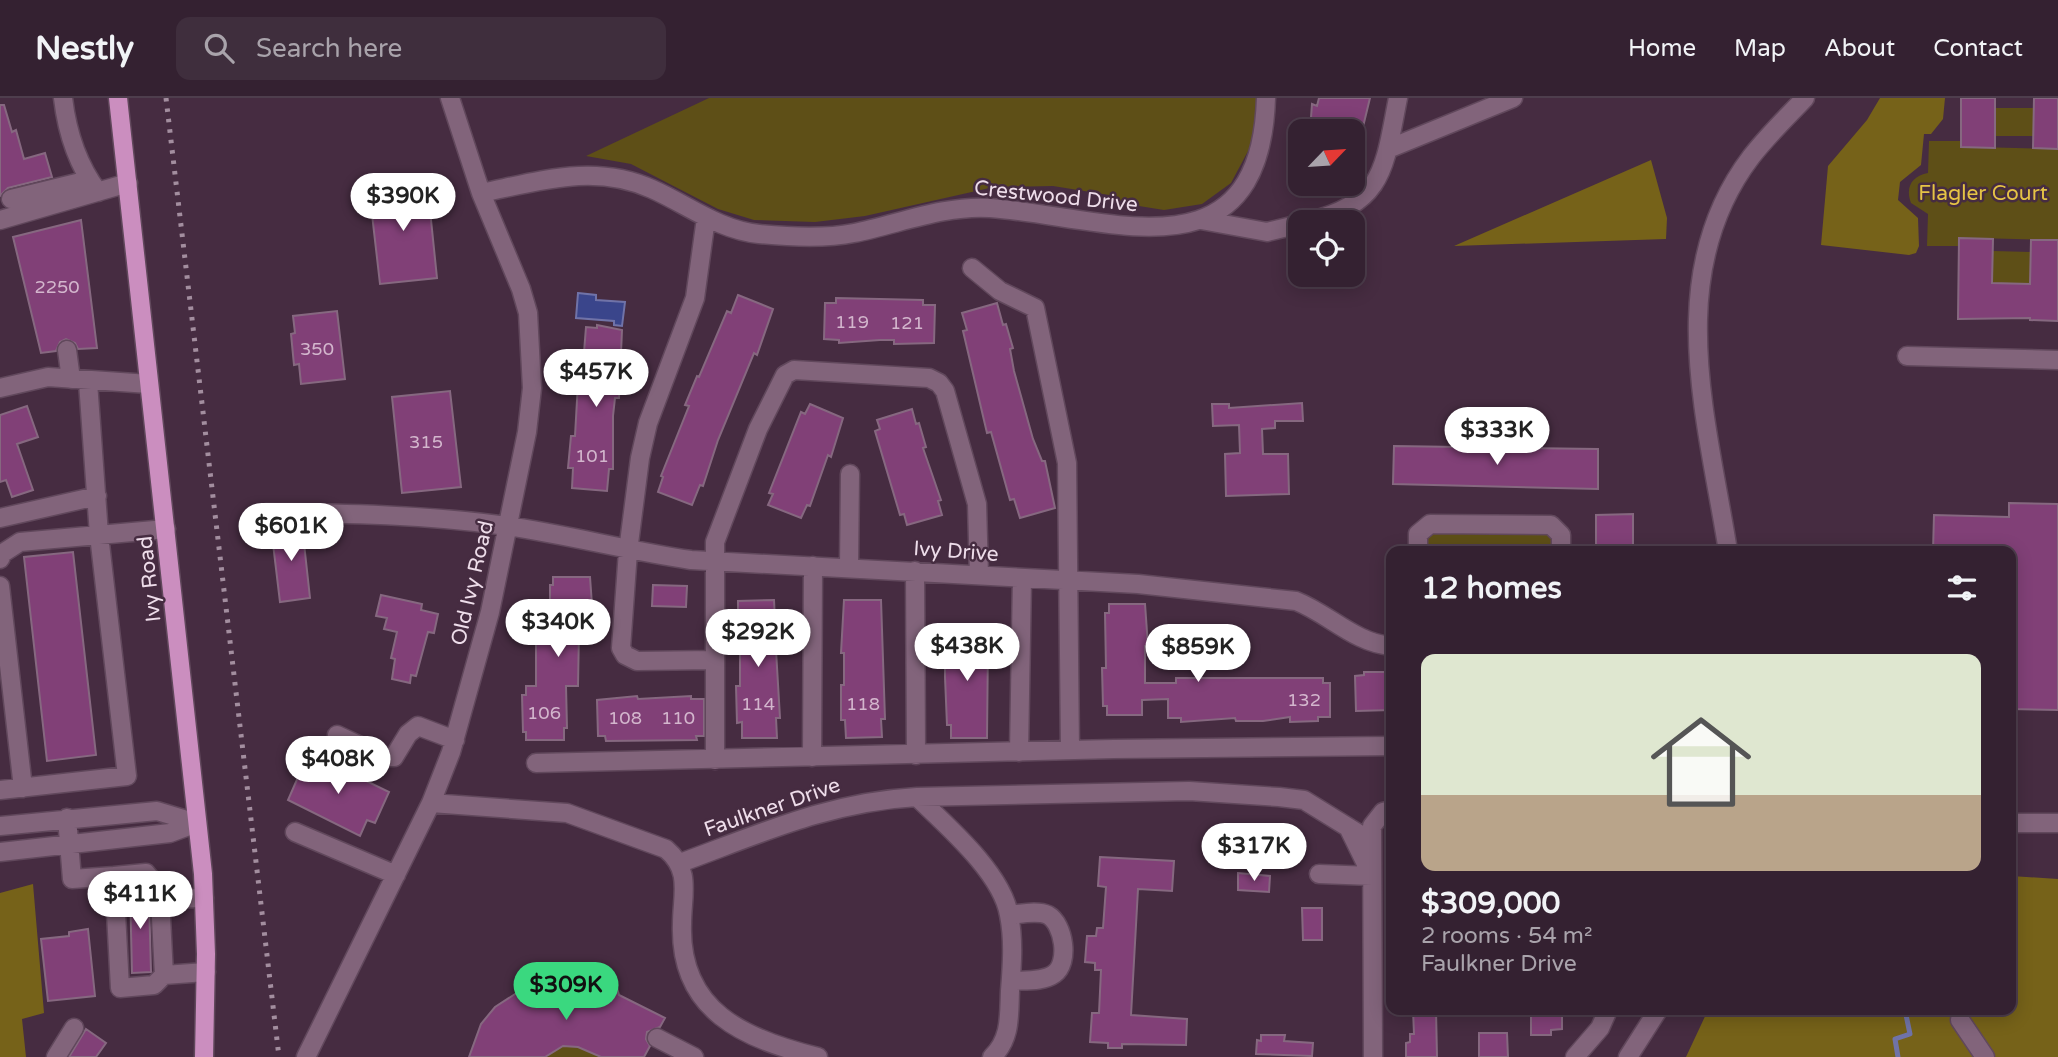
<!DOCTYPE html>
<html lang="en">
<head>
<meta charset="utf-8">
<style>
	body { margin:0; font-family:"Varela Round",sans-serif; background:#3f2e3d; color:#f1f3f6; height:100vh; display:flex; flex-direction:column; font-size:26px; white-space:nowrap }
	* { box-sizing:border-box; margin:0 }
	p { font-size:23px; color:#a9a3ab }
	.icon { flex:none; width:38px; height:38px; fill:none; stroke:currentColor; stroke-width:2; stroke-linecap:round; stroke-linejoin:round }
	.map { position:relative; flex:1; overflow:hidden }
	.details { position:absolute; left:1386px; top:448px; width:630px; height:469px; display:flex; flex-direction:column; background:#342131; border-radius:14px; box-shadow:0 4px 18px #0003,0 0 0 2px #4e3e4d }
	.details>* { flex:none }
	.needle { width:46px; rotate:65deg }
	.buttons { position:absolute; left:1288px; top:21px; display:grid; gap:14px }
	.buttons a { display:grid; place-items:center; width:77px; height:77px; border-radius:14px; background:#342131; box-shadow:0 4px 18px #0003,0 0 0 2px #4e3e4d; font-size:35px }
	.price { position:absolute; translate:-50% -60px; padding:0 16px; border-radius:24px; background:#fff; color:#222; font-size:23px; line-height:46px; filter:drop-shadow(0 2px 4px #0008) }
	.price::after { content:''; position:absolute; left:50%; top:42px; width:21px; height:16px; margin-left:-10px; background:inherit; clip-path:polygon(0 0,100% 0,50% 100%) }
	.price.current { background:#3ad87f; color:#111 }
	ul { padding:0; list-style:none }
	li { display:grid; align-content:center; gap:14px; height:371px; padding:0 35px }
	li span { display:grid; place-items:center; height:217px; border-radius:14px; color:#555 }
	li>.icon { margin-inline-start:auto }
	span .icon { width:126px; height:126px; fill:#fffc; stroke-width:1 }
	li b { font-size:30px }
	h2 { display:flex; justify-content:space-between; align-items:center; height:84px; padding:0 35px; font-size:30px }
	header { display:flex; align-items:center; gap:42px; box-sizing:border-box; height:98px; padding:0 35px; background:#342131; border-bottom:2px solid #4e3e4d }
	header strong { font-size:33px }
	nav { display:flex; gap:38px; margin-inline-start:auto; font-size:24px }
	.search { width:490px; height:63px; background:#3f2e3d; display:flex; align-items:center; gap:18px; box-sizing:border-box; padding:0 24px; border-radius:14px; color:#a9a3ab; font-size:26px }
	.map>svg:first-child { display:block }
	.green { fill:#5e4f17 }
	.forest { fill:#766219 }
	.water { fill:#3a458b; stroke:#7073a8; stroke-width:2 }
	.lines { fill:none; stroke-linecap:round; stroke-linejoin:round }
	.stream { stroke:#7073a8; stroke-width:5 }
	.building { fill:#814077; stroke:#866880; stroke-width:2 }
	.minor-casing { stroke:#61485c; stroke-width:21 }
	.major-casing { stroke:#61485c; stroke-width:21 }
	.minor { stroke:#82647b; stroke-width:18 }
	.major { stroke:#cb8ebf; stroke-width:18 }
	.rail { stroke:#a38e9f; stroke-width:5; stroke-dasharray:3.5 7; stroke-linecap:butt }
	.labels { text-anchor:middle; stroke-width:5; stroke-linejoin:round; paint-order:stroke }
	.number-label { font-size:18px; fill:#d3b6cd }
	.park-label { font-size:21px; fill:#e5c345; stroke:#462c41 }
	.street-label { font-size:21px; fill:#eeddea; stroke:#462c41 }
</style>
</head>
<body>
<header>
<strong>Nestly</strong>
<div class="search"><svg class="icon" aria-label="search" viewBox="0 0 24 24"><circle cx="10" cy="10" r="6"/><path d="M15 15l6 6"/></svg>Search here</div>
<nav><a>Home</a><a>Map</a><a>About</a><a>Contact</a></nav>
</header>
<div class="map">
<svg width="2058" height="959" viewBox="0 0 2058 959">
	<rect width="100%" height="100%" fill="#462c41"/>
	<path class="green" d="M709 0H1257L1255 40 1231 85 1202 106 1164 112 1120 105 1109 97 1053 88 994 89 865 118 815 124 754 122 718 111 631 66 586 58Z
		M1995 10H2034L2033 38H1995Z
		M1929 43H1961L1978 49 2058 51V142L1976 140 1959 148H1927L1928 116 1911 105C1905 89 1912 78 1928 75Z
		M1993 153 2031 154 2030 186 1992 185Z
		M1488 430 1557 438V453H1423L1424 431Z
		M563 948 578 949 601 959H545Z"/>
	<path class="forest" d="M1880 0H1945L1943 21 1931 36H1924L1921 67 1900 84 1898 102 1918 120 1919 148 1916 155 1909 157 1821 147 1828 68 1867 22Z
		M1651 62 1667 120 1666 141 1454 148Z
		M2011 778 2058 781V959H1686L1708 912H2011Z
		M33 786 44 915 22 921 26 959H0V795Z"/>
	<path class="water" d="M578 195 596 197V202L625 204 622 228 614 227V223L576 220Z"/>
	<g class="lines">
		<path class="stream" d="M1898 959 1895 941 1910 936 1905 912"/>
	</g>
	<path class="building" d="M1319 0H1370L1362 33H1310L1312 6 1317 8Z
		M1961 0H1995V50L1961 49Z
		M2034 0H2058V51L2033 50Z
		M0 7H4L12 34 16 32 24 61 45 55 52 79 8 90 0 98Z
		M427 83 437 180 380 186 369 90Z
		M81 122 97 250 78 251 75 245 66 241 60 244 56 253 41 255 13 139Z
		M1959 140 1993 141 1992 185 2030 186 2031 142H2058V223L2030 222V220L1958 221Z
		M738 197 773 211 757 257 754 255 718 342 703 388 700 387 692 407 658 394 663 379 661 378 689 308 685 307 697 278 699 279 727 213 731 215Z
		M836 200 923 202V207H935L934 245 894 246V242H880L839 245V242L824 241 825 205H836Z
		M997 205 1003 227 1006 226 1013 250 1010 251 1014 273 1033 341 1042 363H1045L1055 410 1020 420 1014 401 1010 402 991 334 987 335 963 233 967 232 962 215Z
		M337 213 345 281 301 286 299 266 294 267 291 236 295 235 293 218Z
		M597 227 622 232 619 300H615L613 318V371H609L607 393 572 390 573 370H568L571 338H575L579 267H583L586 229 597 230Z
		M450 293 461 389 402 395 392 299Z
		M1302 305 1303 323H1275V330L1262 331 1263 356H1288L1289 396 1226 398 1225 356 1240 355 1239 327 1213 328 1212 306H1229V310Z
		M810 306 843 320 831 359 828 357 810 408 807 407 801 420 768 407 773 396 769 395 801 314 805 316Z
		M27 308 38 339 17 346 33 392 12 399 6 382 0 384V317Z
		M912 311 916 326 919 325 926 349 923 350 941 402 938 403 942 417 907 427 904 416 900 417 875 333 880 331 877 322Z
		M1394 348 1598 351V391L1393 386Z
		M2009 405 2058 406V612L2011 611V453H1933L1934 417 2009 419Z
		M1633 416V453H1596V417Z
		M302 427 310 500 280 504 271 429Z
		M73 454 96 657 47 663 24 459Z
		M553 479H590L593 521H590L591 533H579L578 588H566L567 630H564V642H526V634H523L522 597H526V588H536V542H539V533H550V487H553Z
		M653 487 687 488 686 509 652 508Z
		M381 497 422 506 421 512 438 516 434 535 428 534 416 578 411 577 410 585 392 581 395 561 391 560 397 534 384 531 387 520 376 518Z
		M774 502 775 522H778L779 552H776L780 620H776L777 640H742V624L737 625 736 588H740V556H735V521L738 520V503Z
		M844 502H881L885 621H881L882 639 846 640 845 622H841V587H844V555H841Z
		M1109 506H1145L1148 548H1145V585H1176V580H1323V585H1330V619H1318V623L1290 624V619L1263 623H1236L1235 620 1181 624V620H1168V601L1142 602V617H1107V608H1103L1102 570H1106L1105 515H1109Z
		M948 531H985V543H988L987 640H951V627H947L945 579V539H948Z
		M1364 574H1391V612L1356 613 1355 578 1364 577Z
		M637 598 638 601 691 598V601H704V638H696L697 642 606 643 605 638H598L597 602Z
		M317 659 389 694 375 725 367 722 360 738 288 702 302 670 310 674Z
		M1100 759 1174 763 1172 793 1138 791 1131 917 1187 921 1186 947 1122 946V950H1108V945L1090 944 1092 915H1099L1101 872H1095V865L1085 864 1087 838H1096L1097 830H1103L1106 789 1098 788Z
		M1238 775 1270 778 1269 794 1238 792Z
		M143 789 149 802 151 874 132 875 130 790Z
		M1302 810H1322V842H1303Z
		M88 831 95 898 48 903 41 841 69 838V834Z
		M553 879 597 882 617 890 619 897 665 920 660 929 647 934 646 941 650 948 644 959H601L578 949 563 948 545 959H469L481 926 495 909 532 885Z
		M1413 912H1436L1437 959H1406V945L1410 944V936H1414Z
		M1531 912H1562V931L1551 932V937H1531Z
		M86 931 106 945 96 959H69Z
		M1479 935H1507L1508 959H1479Z
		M1261 937H1285L1284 943 1313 945 1312 958 1256 956 1257 942 1261 943Z"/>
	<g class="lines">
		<defs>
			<path id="minor" d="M63 0C67 34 77 66 98 94
				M1388 51 1513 0
				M481 95C540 83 595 65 652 91 688 107 719 132 759 136 790 139 824 141 854 135 899 126 944 107 990 110 1109 119 1260 185 1266 0
				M11 101 89 82
				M706 120 695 200 648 325 640 360 628 453 621 550 625 557 637 563 713 562
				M0 122 128 85
				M1201 122 1267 134 1300 126
				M1307 124C1385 105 1384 70 1398 0
				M972 170 1000 193 1035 210 1067 365 1070 652
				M67 252 71 281
				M1907 258 2058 262
				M0 290 48 279 149 286
				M266 415C347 415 427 417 507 428 569 437 629 453 691 462L1138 486 1296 503C1329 516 1355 545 1391 548
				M0 420 97 398
				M1418 453V436L1430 426 1551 427 1561 437V453
				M1728 453C1707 321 1662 176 1751 59 1768 37 1787 19 1805 0
				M0 461 3 455 20 444 166 431
				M849 469 850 376
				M915 473 916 657
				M0 488 23 690
				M337 637 384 659H394L408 636 418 628 455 642
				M1019 654 1022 480
				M812 659 813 468
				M715 662V444L758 331 785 277 794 272 929 280 939 285 945 293 977 406 979 477
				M536 665 1114 651 1391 648
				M0 692 127 678 99 437 88 284
				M917 699 1189 693 1279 699 1304 702 1372 744
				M431 705 567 715 666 751C692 773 682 796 682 826 679 913 744 941 818 959
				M67 720 72 781 114 778
				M2011 725H2058
				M0 728 157 713 197 725
				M295 734 396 777
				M0 754 170 735 197 725
				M680 765C762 735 829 704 917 699 947 728 1002 775 1009 817 1014 842 1012 868 1010 893 1009 918 1011 941 992 959
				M1319 776 1372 778 1348 729
				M204 800 160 801 164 877 206 874
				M160 801 157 788 146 775 114 778 120 890 154 887 164 877
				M1009 817C1021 816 1037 812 1048 817 1064 826 1070 865 1054 876 1043 884 1024 882 1011 883
				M1960 922 1985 959
				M657 940 694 959
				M56 959 74 930
				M306 959 431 705 451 654 490 514 527 334 532 290 528 215 521 191 481 95 450 0
				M1373 959 1372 728 1383 714 1391 712
				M1575 959 1600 930 1608 912
				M1628 959 1658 912"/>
			<path id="major" d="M118 0 203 776 206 856 204 959"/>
		</defs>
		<use href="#minor" class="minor-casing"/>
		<use href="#major" class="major-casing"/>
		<use href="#minor" class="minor"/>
		<use href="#major" class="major"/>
		<path class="rail" d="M166 0 279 959"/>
	</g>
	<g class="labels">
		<g class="number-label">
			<text x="57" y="195">2250</text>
			<text x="852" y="230">119</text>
			<text x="907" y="231">121</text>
			<text x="317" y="257">350</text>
			<text x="426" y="350">315</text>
			<text x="592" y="364">101</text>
			<text x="1304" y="608">132</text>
			<text x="758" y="612">114</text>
			<text x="863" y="612">118</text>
			<text x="544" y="621">106</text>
			<text x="625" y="626">108</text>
			<text x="678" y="626">110</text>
		</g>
		<g class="park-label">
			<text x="1983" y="102">Flagler Court</text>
		</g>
		<g class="street-label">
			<text transform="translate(1056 98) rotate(6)" y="7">Crestwood Drive</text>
			<text transform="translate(956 453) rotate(4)" y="7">Ivy Drive</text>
			<text transform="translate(149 481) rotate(-96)" y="7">Ivy Road</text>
			<text transform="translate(472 485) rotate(-77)" y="7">Old Ivy Road</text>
			<text transform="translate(772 709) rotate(-19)" y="7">Faulkner Drive</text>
		</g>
	</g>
</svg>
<div class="buttons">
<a><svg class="needle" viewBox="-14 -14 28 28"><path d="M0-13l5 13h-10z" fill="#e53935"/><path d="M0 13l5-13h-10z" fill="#a9a3ab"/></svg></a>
<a><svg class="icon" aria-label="locate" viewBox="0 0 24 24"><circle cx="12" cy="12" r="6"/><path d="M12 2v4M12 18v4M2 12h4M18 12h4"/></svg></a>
</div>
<b class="price" style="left:403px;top:135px">$390K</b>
<b class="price" style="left:596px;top:311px">$457K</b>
<b class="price" style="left:1497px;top:369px">$333K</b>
<b class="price" style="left:291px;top:465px">$601K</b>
<b class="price" style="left:558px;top:561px">$340K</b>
<b class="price" style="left:758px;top:571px">$292K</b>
<b class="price" style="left:967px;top:585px">$438K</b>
<b class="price" style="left:1198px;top:586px">$859K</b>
<b class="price" style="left:338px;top:698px">$408K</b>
<b class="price" style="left:1254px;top:785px">$317K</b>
<b class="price" style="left:140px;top:833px">$411K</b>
<b class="price current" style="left:566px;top:924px">$309K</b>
<section class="details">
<h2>12 homes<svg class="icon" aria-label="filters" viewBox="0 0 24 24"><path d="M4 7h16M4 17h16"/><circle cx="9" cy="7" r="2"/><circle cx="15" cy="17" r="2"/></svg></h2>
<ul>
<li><span style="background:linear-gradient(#dfe7d0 65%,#b9a48a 0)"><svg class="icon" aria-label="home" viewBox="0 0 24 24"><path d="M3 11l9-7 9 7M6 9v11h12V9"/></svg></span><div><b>$309,000</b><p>2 rooms · 54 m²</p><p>Faulkner Drive</p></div></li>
</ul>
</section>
</div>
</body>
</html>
